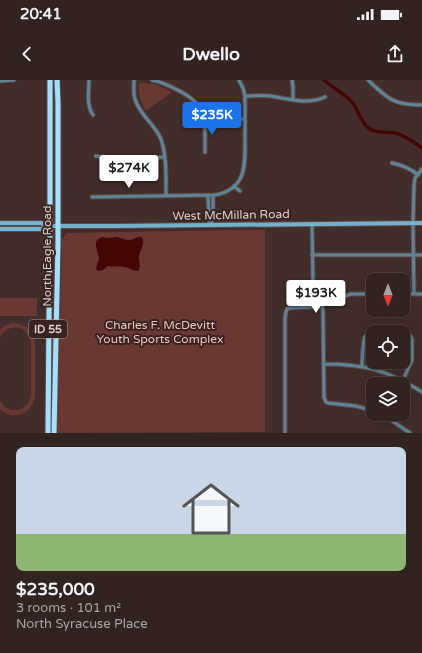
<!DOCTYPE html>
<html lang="en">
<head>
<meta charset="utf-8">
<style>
	body { margin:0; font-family:"Varela Round",sans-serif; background:#3a2a29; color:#f1f3f6; height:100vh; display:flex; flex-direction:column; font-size:15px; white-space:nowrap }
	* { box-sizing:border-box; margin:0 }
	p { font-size:13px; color:#a8a4a5 }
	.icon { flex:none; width:22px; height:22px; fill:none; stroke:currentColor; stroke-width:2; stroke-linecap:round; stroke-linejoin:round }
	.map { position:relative; height:353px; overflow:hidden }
	.side { display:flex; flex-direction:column; background:#322220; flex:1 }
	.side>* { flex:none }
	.needle { width:26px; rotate:180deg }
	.tools { position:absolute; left:366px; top:193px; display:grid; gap:8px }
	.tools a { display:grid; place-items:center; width:44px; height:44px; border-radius:8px; background:#322220; box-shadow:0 4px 16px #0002,0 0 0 1px #4d3f3e; font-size:20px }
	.price { position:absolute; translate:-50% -34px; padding:0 9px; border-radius:4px; background:#fff; color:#222; font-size:13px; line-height:26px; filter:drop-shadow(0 1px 2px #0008) }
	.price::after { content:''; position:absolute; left:50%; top:24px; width:12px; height:9px; margin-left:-6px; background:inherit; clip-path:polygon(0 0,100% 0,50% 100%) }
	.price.current { background:#1a73e8; color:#fff }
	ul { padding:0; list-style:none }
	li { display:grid; align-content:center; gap:8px; height:212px; padding:0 16px }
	li span { display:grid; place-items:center; height:124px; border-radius:8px; color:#555 }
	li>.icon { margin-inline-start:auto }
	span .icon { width:72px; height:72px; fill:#fffc; stroke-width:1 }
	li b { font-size:17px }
	.status { display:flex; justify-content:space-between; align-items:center; height:28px; padding:0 20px; background:#322220; direction:ltr }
	.status svg { height:11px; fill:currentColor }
	header { display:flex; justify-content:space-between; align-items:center; height:52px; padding:0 16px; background:#322220; font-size:18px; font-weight:700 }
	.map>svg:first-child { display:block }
	.green { fill:#693832 }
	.water { fill:#440505 }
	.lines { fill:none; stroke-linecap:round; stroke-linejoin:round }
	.canal { stroke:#440505; stroke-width:3.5 }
	.minor-casing { stroke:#5e4a48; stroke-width:5 }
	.secondary-casing { stroke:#5e4a48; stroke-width:6 }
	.trunk-casing { stroke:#5e4a48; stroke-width:7 }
	.minor { stroke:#5d8497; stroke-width:3 }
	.secondary { stroke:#72b1d0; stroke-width:4 }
	.trunk { stroke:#a4e0fd; stroke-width:5 }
	.labels { text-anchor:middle; stroke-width:4; stroke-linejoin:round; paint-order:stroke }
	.shield { fill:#372421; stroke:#ab9c99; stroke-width:1 }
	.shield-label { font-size:11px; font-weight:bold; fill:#ddcfcd }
	.street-label { font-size:12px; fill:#ddcfcd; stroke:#372421 }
	.park-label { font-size:12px; fill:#f5c3bc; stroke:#372421 }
</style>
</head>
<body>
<div class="status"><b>20:41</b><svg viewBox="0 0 49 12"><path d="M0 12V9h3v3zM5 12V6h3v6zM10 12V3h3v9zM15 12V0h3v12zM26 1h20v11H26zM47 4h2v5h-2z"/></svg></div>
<header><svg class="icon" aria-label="back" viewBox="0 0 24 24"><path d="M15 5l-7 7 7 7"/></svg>Dwello<svg class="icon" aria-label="share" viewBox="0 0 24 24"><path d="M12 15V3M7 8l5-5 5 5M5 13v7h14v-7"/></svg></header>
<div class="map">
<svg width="422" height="353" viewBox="0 0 422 353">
	<rect width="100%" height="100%" fill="#422d2b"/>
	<path class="green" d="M141 3 155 4 172 12 146 31C141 23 138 16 139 5Z
		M265 150V352L57 353 62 159 67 153C133 152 199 150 265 150Z
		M0 218H37V236H0Z
		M12 243C24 243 32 249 35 261V318C30 335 13 341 0 329V321C9 336 28 332 31 315V263C28 245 9 242 0 257V249L6 245Z"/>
	<path class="water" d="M102 157C104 157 106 158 108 158 111 158 114 157 117 157 122 158 125 160 130 160 134 159 142 153 143 160 144 165 140 171 139 176 138 182 142 184 138 191 133 191 130 188 125 187 119 186 113 187 108 186L103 190 98 191 96 189 99 178 96 167V162L97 160Z"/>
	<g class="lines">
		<path class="canal" d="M324 0C332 7 343 13 351 21 359 29 360 43 370 49 377 54 387 51 395 53 403 54 415 63 422 68"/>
		<defs>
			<path id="minor" d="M89 0C89 12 86 25 93 35
				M134 0C134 6 133 13 135 19 139 34 154 44 160 57 167 72 166 100 166 116
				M152 0C163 2 186 13 194 21 201 27 205 34 214 37 223 41 235 39 245 39
				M292 0 293 7V20
				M368 0C388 19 393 25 422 25
				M0 1 14 0
				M245 16C254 16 263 15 271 16 289 19 308 25 325 17
				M205 72V46L212 37
				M96 76C115 80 144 79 164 77
				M392 83C402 85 410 88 418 95
				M234 106 240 111
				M208 115 209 139 211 145 213 139V115
				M92 117 215 115C248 109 245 83 245 56 245 43 245 29 245 16L243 8 239 0
				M312 144 313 201 315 210 322 223 323 232 324 317 326 322 328 323 356 326 373 331
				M312 175H422
				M403 214H422
				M414 214 413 143 414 106 415 98 422 89
				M324 284C365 284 387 290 422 312
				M362 286C362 281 363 260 365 257 367 254 369 253 373 253
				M403 300 412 280V260L411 257 408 253H403
				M379 334 388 338 410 353
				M285 353V238L286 232 287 229 291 228 312 227 351 214H373"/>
			<path id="secondary" d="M0 143H41L50 146H115L422 143
				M0 149H41L49 146"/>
			<path id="trunk" d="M48 353 50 127V0
				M54 353 58 163V23L57 0"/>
		</defs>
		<use href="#minor" class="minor-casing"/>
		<use href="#secondary" class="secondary-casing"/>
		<use href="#trunk" class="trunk-casing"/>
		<use href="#minor" class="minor"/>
		<use href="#secondary" class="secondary"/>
		<use href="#trunk" class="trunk"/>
	</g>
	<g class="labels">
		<rect class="shield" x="29" y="240" width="38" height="18" rx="3"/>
		<g class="shield-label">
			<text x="48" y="253">ID 55</text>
		</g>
		<g class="street-label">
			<text transform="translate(231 135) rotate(-1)" y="4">West McMillan Road</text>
			<text transform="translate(47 176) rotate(-90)" y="4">North Eagle Road</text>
		</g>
		<g class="park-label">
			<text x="160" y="249">Charles F. McDevitt<tspan x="160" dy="14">Youth Sports Complex</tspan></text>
		</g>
	</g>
</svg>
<div class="tools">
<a><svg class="needle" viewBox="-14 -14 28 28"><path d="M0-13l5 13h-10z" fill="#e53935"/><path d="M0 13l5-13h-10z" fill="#a8a4a5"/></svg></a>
<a><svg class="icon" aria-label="locate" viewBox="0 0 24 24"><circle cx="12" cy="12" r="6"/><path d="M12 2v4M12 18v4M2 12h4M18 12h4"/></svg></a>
<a><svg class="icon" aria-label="layers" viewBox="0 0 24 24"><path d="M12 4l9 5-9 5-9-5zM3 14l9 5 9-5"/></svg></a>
</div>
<b class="price current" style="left:212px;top:56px">$235K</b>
<b class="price" style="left:129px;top:109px">$274K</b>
<b class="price" style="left:316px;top:234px">$193K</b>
</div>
<section class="side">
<ul>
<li><span style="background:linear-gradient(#c9d6e8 70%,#8fb573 0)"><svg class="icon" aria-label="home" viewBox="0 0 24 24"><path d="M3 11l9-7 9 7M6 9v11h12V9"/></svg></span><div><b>$235,000</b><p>3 rooms · 101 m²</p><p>North Syracuse Place</p></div></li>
</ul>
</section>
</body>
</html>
